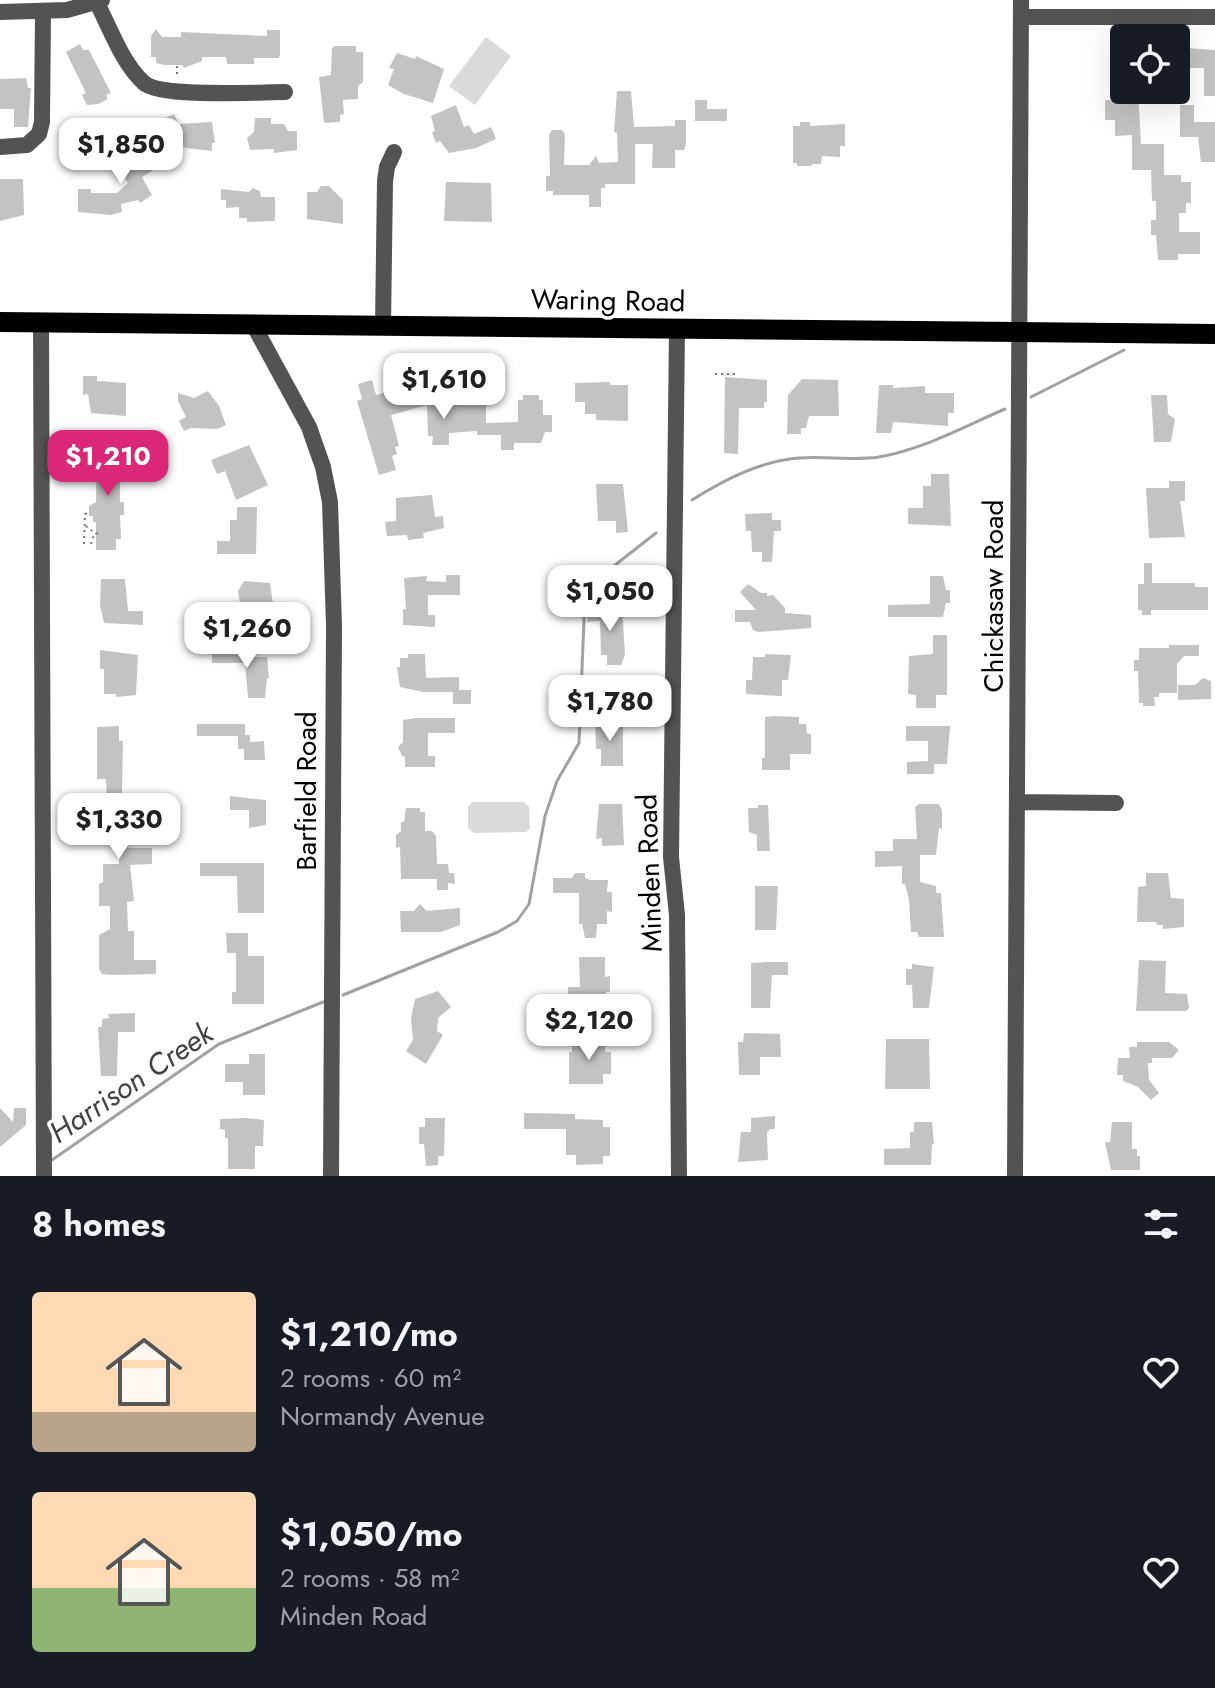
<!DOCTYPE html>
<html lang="en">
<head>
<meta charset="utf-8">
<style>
	body { margin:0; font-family:Jost,sans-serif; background:#242831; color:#f1f3f6; height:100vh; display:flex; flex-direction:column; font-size:30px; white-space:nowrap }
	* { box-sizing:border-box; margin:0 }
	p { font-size:26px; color:#9ea1a6 }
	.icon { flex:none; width:44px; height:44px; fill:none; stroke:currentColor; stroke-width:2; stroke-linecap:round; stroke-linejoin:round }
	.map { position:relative; height:1176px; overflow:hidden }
	.details { display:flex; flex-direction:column; background:#171b24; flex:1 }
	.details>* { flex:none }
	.controls { position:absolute; left:1110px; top:24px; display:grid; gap:16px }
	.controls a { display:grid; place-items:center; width:80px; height:80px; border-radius:8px; background:#171b24; box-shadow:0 8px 32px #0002; font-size:40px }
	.price { position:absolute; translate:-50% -68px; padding:0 18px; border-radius:16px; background:#fff; color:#222; font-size:26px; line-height:52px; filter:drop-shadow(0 2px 4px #0008) }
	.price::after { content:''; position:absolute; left:50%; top:48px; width:24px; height:18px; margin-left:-12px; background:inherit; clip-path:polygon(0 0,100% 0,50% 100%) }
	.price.active { background:#db2777; color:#fff }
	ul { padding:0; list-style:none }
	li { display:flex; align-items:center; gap:24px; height:200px; padding:0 32px }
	li span { display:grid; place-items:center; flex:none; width:224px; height:160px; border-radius:8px; color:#555 }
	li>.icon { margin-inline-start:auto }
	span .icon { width:96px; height:96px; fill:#fffc; stroke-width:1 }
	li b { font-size:34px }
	h2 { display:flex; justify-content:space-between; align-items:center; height:96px; padding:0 32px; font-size:34px }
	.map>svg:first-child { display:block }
	.green { fill:#dadada }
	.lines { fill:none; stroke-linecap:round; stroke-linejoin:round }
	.stream { stroke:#a1a1a1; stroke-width:3 }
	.building { fill:#c3c3c3 }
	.path { stroke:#757575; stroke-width:2; stroke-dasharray:2 4; stroke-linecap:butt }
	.minor { stroke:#535353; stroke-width:16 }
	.major { stroke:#000; stroke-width:20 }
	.labels { text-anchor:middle; stroke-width:7; stroke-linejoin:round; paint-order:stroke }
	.street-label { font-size:28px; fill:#000; stroke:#fff }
	.water-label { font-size:30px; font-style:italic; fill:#424242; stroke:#fff }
</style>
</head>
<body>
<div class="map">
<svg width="1215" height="1176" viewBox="0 0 1215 1176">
	<rect width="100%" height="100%" fill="#fff"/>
	<path class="green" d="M486 37 511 56 475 105 449 86Z
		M472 802H524L529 807 530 828 526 832 474 833 468 828V807Z"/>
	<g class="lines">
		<path class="stream" d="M1031 397 1124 350
			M692 500C724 480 760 461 799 458 826 456 852 461 879 457 922 450 965 426 1005 409
			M343 995 498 932 517 921 529 904 545 816 557 781 579 743 585 595 596 580 656 533
			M52 1160 219 1044 323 1002"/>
	</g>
	<path class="building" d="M156 29 162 37H181V32L267 36V30H280V54L279 58H254V64H227L226 57H202V61L184 68 182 65H164L156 63V57H151V36Z
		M80 44 83 50H89L111 93 106 95 108 99 98 104 87 105 82 95 86 93 66 52Z
		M335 46H356V52H363V82L358 86V99L343 100 344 114 340 115V122L324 123 319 77 331 75 332 48Z
		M1186 48 1215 50V96H1204V68H1186Z
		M397 53 415 59 416 56 444 69 433 103 404 94 388 85 394 69 389 68Z
		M26 78 28 88H31L28 127H14V109H0V79Z
		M1116 90H1138L1141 144H1164V175H1181V182H1191V203H1186V213H1179V232H1200V254H1178V260H1158L1156 235H1151V220H1156V201H1152L1151 170H1132V135L1115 136V120H1105V100H1116Z
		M617 91H631L634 127 675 126V120H686V144L684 150H675V168H652L653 144H635V184H605V188H601V207H589V195H553V191H546V176H550L549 134 552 130H562L565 134 564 165H589L596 156 599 163 618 162 617 133 614 132Z
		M695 100H707V109H727V121H695Z
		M456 105 464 127 469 125 474 134 491 127 496 139 476 148 449 153 440 141 436 143 432 132 435 131 431 116Z
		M1180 105H1194V122H1215V162H1201L1198 137H1180Z
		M174 114 179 124 212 122 215 143H212V151L186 148 182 146V140H175L163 119Z
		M255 118H271V124H284L288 131H297V150L274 153V149L250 150 247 138 254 132Z
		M800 122H810V126L845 124V146H840V157L822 156 821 164H812V166H797V163H793V126H800Z
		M136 142 138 145 142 142 154 166 151 168 152 171 142 177 152 195 140 203 138 200 121 204 122 212 111 215 78 212V189H91V193H117L128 183 120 170 132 164 126 152 129 151 127 147Z
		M0 179H23L24 215 0 221Z
		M446 182 491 183 492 222 444 221Z
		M321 186H329L343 200V224L307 219V192H317Z
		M253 188 260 191 261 197H275V221L247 222V218H239V207L226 208V200H221V189L249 192Z
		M83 376H97V381L126 383V416L91 413 88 394 83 395Z
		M725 377 767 380V402H764V408H739L738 454 724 453Z
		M802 379 838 380 839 416H809L806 428H801V434H787L788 395Z
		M372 380 376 395 412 385 414 393H440V401L486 403V423L518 422V400H523V395H539V400H543V415H552V432H545L541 443H514V450H501V435H477V431L449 433V445H432L433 436H428L427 405 391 415 399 446 395 447 397 454 392 456 396 470 379 475 357 401 362 399 358 384Z
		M610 382V385H628V421L596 420V414H585V402H575V383Z
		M879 385H893V388L925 386V393H954V413H948V426L893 422 891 433H876Z
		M208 391 219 406 226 425 217 429 191 428 184 431 179 421 186 417 178 401V393L194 398Z
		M1151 395H1167L1168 414 1175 419 1171 442H1154Z
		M249 445 268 485 236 500 225 471 217 474 211 460Z
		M97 448H126V463H120V502H124V515H120L121 539H116V550H96V522H93V516H89V506L96 502Z
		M931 474H949L951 526 908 524V508H923V486H931Z
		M1169 481H1185V501H1180L1185 537 1149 538 1146 488H1169Z
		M596 484H623L628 532 616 533V521H598Z
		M432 495 435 517 443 516 444 528 423 533 424 538 408 540 407 535 387 536 385 522 396 521V498Z
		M237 507H257L256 554H217V541H230V520H237Z
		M772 513V520H781V531H774L772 562H762V552H752L751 531H746L745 514Z
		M1144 563H1152V583H1195V587H1208V610H1151V615H1142V610H1138V584H1144Z
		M446 575H460V595H428V615H435V627L403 625V609H406L404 578 427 576 426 581 446 582Z
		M930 576H943L946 590H950V603H946L943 617H888V605L930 604Z
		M101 579H125L128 611H143V625L104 623 100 605Z
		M244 581 270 583 273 604 269 609 268 627 249 626V615H242L238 591Z
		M748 584 761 593H767V596L773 595 785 608V613L811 615V628L758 632 753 630 750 622H735V610H756L740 592Z
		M611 606H622L625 655 621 665H607V655H601L600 621 587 622 588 609H611Z
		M933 635H947V695H936V708H916V695L908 694 909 656 933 654Z
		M1169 645H1199V656H1184L1177 664V693H1159V697H1154L1155 706H1143V703H1139L1138 671H1134V660H1139V648H1169Z
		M100 650 138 655 136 695 116 697V694H104V669H100Z
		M212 650H242V654H248V657H267L269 678H267L265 698H248L245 663H212Z
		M408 654H425L426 678 459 677V690H471V704H453V692H423L400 687 397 667H400V658H408Z
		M765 654 791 655 788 680H782V696L746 694V680H752L753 657H765Z
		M1203 678 1211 681V699L1178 700V685H1195Z
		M773 716 799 717V724H806L807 734H811V754H790V770H762V758H765V717Z
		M416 718H455V733H428V756H435V767H405V757L402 756 398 747 403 742V720Z
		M595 722H623V766H601V749H596Z
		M197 724H245V735H250V742L264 741 265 760H244V749H238V736H197Z
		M119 726V741H123L122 793 125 796H151V809H130L127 821 128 848H152V864L130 865 134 901 127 902 128 931H134V960H156V974L113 975 102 974 99 969V935L110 929V906H99V884L103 882V864H119V839H103V828H100V820H97V804L107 801 106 779H97V727Z
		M906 726H950L947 764H934V774H907V762L928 761V741H906Z
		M230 796 266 800V825L249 828V810H230Z
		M599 804H622L624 845 602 846V838L596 839Z
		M919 804H939L942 810V829L939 828 936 855H920V882L936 886V893H941L944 937H919L917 932H911L909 900 905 884H902V866L875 867V851H893V839H917L915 807Z
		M758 805H768L770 851H757V835L749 832 748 808H758Z
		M406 808H420V812H425V831H432L436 836 437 864H448L449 873H454L455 884 448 883V890H437V879H401L400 847 396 848V835L401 831V822H404Z
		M200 863H264V913H238L237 876H200Z
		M575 873H585V878L590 880H608L607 892H612V912L607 911V924H597L596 938H585L582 924H579V893H553V878H572Z
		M1146 873H1168L1171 898 1184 899V927L1163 929V925H1157L1156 922H1137L1138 887 1146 886Z
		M755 886H778L776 930H755Z
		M420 904 427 911 460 908V925L441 932H401L400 911H414Z
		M226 933H248V956H264V1004H232V992H236V953H227Z
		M579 957H605V977L610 976V992H606V1010H561L560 994H568V987H580Z
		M1139 960 1166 961 1165 993 1187 994 1189 1008 1186 1011H1136Z
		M768 962H788V975H772L770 1008H751V963Z
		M912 964 934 967 929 1008H913L912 985H906V969H912Z
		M438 991 451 1007 438 1018 437 1031 443 1035 426 1064 406 1051 413 1040 411 1018 415 999Z
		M135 1013V1032H118L117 1076H101L98 1027H102V1019L109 1018 108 1014Z
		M744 1033 780 1034 781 1057H760V1075H739L738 1042H743Z
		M886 1039H929L930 1089H885Z
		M580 1040H605V1052H611V1074H603V1084H569V1052H572V1042Z
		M1137 1042H1169L1179 1050 1172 1058H1152V1063H1148L1149 1080 1159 1093 1151 1100 1138 1087 1123 1081V1075H1117L1118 1058H1130L1129 1047H1137Z
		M249 1054H265V1095H243V1082H225V1064H249Z
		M0 1108 13 1122 14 1108H26V1125L0 1147Z
		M524 1113 575 1114V1119L603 1120V1127H610V1156H603V1164L576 1165V1155H566V1129H524Z
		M775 1116V1129H770L767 1133 768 1160 738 1162 741 1132H751V1118Z
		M247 1118 264 1120 263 1146H255V1169H228V1138H225V1130L220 1129V1119Z
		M425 1118H445L444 1156H438V1165L426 1166 424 1144H419V1127H425Z
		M914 1122H932L934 1144H932L931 1165H884V1149L910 1148V1132H914Z
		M1112 1122H1132V1149H1137V1156H1140V1170H1111L1105 1142H1110Z"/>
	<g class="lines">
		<path class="path" d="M177 66V77
			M715 374H738
			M86 526 96 534
			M84 544 85 514 88 513
			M91 544 94 535 100 532"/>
		<path class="minor" d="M97 3C110 28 122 63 144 83 160 98 259 92 285 92
			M0 12 67 10 102 0
			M1021 17H1215
			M0 147 27 145 39 134 42 122 43 11
			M41 323 44 1176
			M254 326 309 427 323 467 330 502 334 626 331 1176
			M383 326 385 181 387 167 394 152
			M677 329 671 857 677 915 679 1176
			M1018 802 1116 803
			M1015 1176 1021 0"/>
		<path class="major" d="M0 322 1215 334"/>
	</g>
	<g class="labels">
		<g class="street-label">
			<text transform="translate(608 300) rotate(1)" y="10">Waring Road</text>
			<text transform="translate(993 596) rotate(-90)" y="10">Chickasaw Road</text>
			<text transform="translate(306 791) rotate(-90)" y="10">Barfield Road</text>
			<text transform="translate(649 873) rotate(-92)" y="10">Minden Road</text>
		</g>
		<g class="water-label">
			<text transform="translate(131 1083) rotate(-34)" y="10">Harrison Creek</text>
		</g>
	</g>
</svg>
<div class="controls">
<a><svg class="icon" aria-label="locate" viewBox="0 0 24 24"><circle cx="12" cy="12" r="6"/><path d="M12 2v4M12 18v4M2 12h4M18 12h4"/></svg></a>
</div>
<b class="price" style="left:121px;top:186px">$1,850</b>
<b class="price" style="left:444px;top:421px">$1,610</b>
<b class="price active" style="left:108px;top:498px">$1,210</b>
<b class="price" style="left:610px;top:633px">$1,050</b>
<b class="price" style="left:247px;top:670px">$1,260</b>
<b class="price" style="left:610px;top:743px">$1,780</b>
<b class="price" style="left:119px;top:861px">$1,330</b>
<b class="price" style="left:589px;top:1062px">$2,120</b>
</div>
<section class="details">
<h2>8 homes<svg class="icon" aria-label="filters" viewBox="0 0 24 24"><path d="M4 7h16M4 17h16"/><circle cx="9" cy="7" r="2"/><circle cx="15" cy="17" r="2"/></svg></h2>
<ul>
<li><span style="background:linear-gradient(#ffd9b3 75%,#b9a48a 0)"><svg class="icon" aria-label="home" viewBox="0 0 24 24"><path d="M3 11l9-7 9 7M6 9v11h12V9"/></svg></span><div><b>$1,210/mo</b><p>2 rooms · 60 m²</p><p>Normandy Avenue</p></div><svg class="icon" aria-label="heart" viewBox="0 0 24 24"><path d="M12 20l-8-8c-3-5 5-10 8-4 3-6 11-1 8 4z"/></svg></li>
<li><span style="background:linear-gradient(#ffd9b3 60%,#8fb573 0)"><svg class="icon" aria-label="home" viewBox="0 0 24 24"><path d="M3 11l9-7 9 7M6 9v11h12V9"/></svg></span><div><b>$1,050/mo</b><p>2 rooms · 58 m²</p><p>Minden Road</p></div><svg class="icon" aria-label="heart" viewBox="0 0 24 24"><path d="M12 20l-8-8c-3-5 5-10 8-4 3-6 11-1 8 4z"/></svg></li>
</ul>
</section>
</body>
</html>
